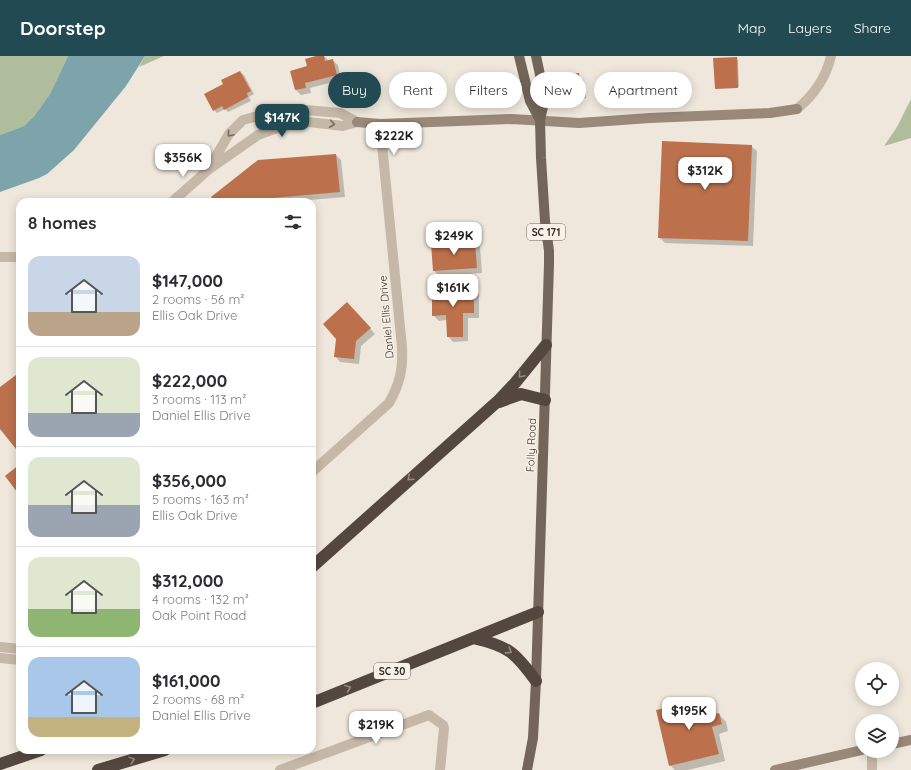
<!DOCTYPE html>
<html lang="en">
<head>
<meta charset="utf-8">
<style>
	body { margin:0; font-family:Quicksand,sans-serif; background:#f2f2f3; color:#2b2b33; height:100vh; display:flex; flex-direction:column; font-size:15px; white-space:nowrap }
	* { box-sizing:border-box; margin:0 }
	p { font-size:13px; color:#7c7c81 }
	.icon { flex:none; width:22px; height:22px; fill:none; stroke:currentColor; stroke-width:2; stroke-linecap:round; stroke-linejoin:round }
	.map { position:relative; flex:1; overflow:hidden }
	.panel { position:absolute; left:16px; top:142px; width:300px; height:556px; display:flex; flex-direction:column; background:#fff; border-radius:12px; box-shadow:0 2px 10px #0003 }
	.panel>* { flex:none }
	.hud { position:absolute; left:328px; top:16px; width:380px; height:36px; display:flex; gap:8px }
	.fabs { position:absolute; left:855px; top:606px; display:grid; gap:8px }
	.fabs a { display:grid; place-items:center; width:44px; height:44px; border-radius:50%; background:#fff; box-shadow:0 2px 10px #0003; font-size:20px }
	.price { position:absolute; translate:-50% -34px; padding:0 9px; border-radius:8px; background:#fff; color:#222; font-size:13px; line-height:26px; filter:drop-shadow(0 1px 2px #0008) }
	.price::after { content:''; position:absolute; left:50%; top:24px; width:12px; height:9px; margin-left:-6px; background:inherit; clip-path:polygon(0 0,100% 0,50% 100%) }
	.price.current { background:#214a52; color:#fff }
	ul { padding:0; list-style:none }
	li { display:flex; align-items:center; gap:12px; height:100px; padding:0 12px }
	li+li { border-top:1px solid #e1e1e2 }
	li span { display:grid; place-items:center; flex:none; width:112px; height:80px; border-radius:12px; color:#555 }
	li>.icon { margin-inline-start:auto }
	span .icon { width:48px; height:48px; fill:#fffc; stroke-width:1 }
	li b { font-size:17px }
	h2 { display:flex; justify-content:space-between; align-items:center; height:48px; padding:0 12px; font-size:17px }
	.tag { padding:0 14px; border-radius:18px; background:#fff; box-shadow:0 2px 10px #0003; font-size:14px; line-height:36px }
	.tag.current { background:#214a52; color:#fff }
	header { display:flex; align-items:center; gap:24px; box-sizing:border-box; height:56px; padding:0 20px; background:#214a52; color:#fff }
	header strong { font-size:19px }
	nav { display:flex; gap:22px; margin-inline-start:auto; font-size:14px }
	.map>svg:first-child { display:block }
	.green { fill:#afbd9c }
	.water { fill:#7ca4aa }
	.shadow { fill:#0003 }
	.building { fill:#bc714c }
	.lines { fill:none; stroke-linecap:round; stroke-linejoin:round }
	.street { stroke:#c6b8a8; stroke-width:10 }
	.secondary { stroke:#9a8879; stroke-width:10 }
	.primary { stroke:#74655a; stroke-width:10 }
	.highway { stroke:#54473f; stroke-width:12 }
	.oneway { stroke:#766b61 }
	.oneway2 { stroke:#958b82 }
	.labels { text-anchor:middle; stroke-width:3; stroke-linejoin:round; paint-order:stroke }
	.shield { fill:#f7f1e7; stroke:#6e6761; stroke-width:1 }
	.shield-label { font-size:10px; font-weight:bold; fill:#342c27 }
	.street-label { font-size:11px; fill:#342c27; stroke:#f7f1e7 }
</style>
</head>
<body>
<header>
<strong>Doorstep</strong>
<nav><a>Map</a><a>Layers</a><a>Share</a></nav>
</header>
<div class="map">
<svg width="911" height="714" viewBox="0 0 911 714">
	<rect width="100%" height="100%" fill="#efe7db"/>
	<path class="green" d="M0 0H68L50 38 35 59 24 70 0 79Z
		M145 0H164L139 11Z
		M911 43V82L884 90 897 71Z"/>
	<path class="water" d="M68 0H145L126 30 74 94 47 118 39 122 0 136V79L24 70 35 59 50 38Z"/>
	<path class="shadow" d="M320 0H324L329 5 332 4 338 9 341 24 310 32 311 37 301 39 296 34 291 16 308 11Z
		M737 2 738 4 739 31 715 32Z
		M240 16 244 19 254 38 249 41 251 45 228 56 225 53 217 57 214 54 225 29Z
		M578 19 584 24 586 42 566 44 561 38Z
		M751 90 757 95 753 190 665 187 659 181Z
		M336 99 341 104 345 141 286 146H216Z
		M474 186 480 191 482 217 440 220 434 215Z
		M473 233 479 238V262H468V285L453 286 448 280 447 264 439 265 433 259Z
		M352 253 375 278 361 290 359 308 340 306 335 300 337 282Z
		M707 643 715 650 717 659 719 658 726 666 728 675 719 678 725 705 688 714H675L670 709Z"/>
	<path class="building" d="M316 0H324L325 5 333 3 337 19 305 27 306 32 295 34 290 15 307 10 305 3Z
		M737 1 738 32 715 33 713 2Z
		M240 15 251 35 247 37 248 41 224 54 222 50 213 55 204 38 223 28 221 24Z
		M579 17 581 37 560 39 558 20Z
		M662 85 752 89 748 185 658 182Z
		M336 98 340 136 273 142 268 146H215L211 141 258 104Z
		M475 185 477 212 433 215 431 187Z
		M474 232V257H463V281H447L446 259 432 260V233Z
		M347 246 371 272 356 285 354 303 334 301 336 283 323 268Z
		M20 316V398L0 373V331Z
		M20 408V440L5 420Z
		M708 642 712 659 719 657 722 668 712 671 719 698 669 710 656 654Z"/>
	<g class="lines">
		<path class="street" d="M797 53C814 39 826 22 831 0
			M209 112 229 78 243 64 269 57 294 53 340 57 357 66
			M172 146 208 114 258 79 285 69 309 66 343 70 357 66
			M0 201H20
			M312 416 389 347C400 327 403 314 402 291L380 68
			M0 591 20 593
			M0 602 20 604
			M280 714 429 659 443 669 444 672 440 714
			M872 714V695"/>
		<path class="secondary" d="M357 66 380 68 512 63 579 67 650 62 770 57 797 53
			M892 688 911 684
			M775 714 862 694"/>
		<path class="primary" d="M519 0 530 45 540 64
			M527 714 533 682 536 625 549 208V195L545 165 541 102 540 64 545 42 536 0"/>
		<path class="highway" d="M499 346 521 338 545 344
			M312 511 498 345 515 327 546 289
			M473 582C508 590 515 596 536 625
			M312 647 538 556
			M0 708 41 694
			M98 714 165 694"/>
	</g>
	<defs><path id="oneway-chevron" d="M-2-3.5L2.5 0L-2 3.5" fill="none" stroke-width="1.6" stroke-linecap="round" stroke-linejoin="round"/></defs>
	<g class="oneway">
		<use href="#oneway-chevron" transform="translate(332 68) rotate(7)"/>
		<use href="#oneway-chevron" transform="translate(230 78) rotate(130)"/>
	</g>
	<g class="oneway2">
		<use href="#oneway-chevron" transform="translate(521 319) rotate(130)"/>
		<use href="#oneway-chevron" transform="translate(410 422) rotate(138)"/>
		<use href="#oneway-chevron" transform="translate(509 595) rotate(33)"/>
		<use href="#oneway-chevron" transform="translate(348 632) rotate(-22)"/>
		<use href="#oneway-chevron" transform="translate(132 704) rotate(-17)"/>
	</g>
	<g class="labels">
		<g class="shield">
			<rect x="527" y="168" width="38" height="16" rx="3"/>
			<rect x="374" y="607" width="36" height="16" rx="3"/>
		</g>
		<g class="shield-label">
			<text x="546" y="180">SC 171</text>
			<text x="392" y="619">SC 30</text>
		</g>
		<g class="street-label">
			<text transform="translate(386 261) rotate(-95)" y="4">Daniel Ellis Drive</text>
			<text transform="translate(531 389) rotate(-88)" y="4">Folly Road</text>
		</g>
	</g>
</svg>
<div class="fabs">
<a><svg class="icon" aria-label="locate" viewBox="0 0 24 24"><circle cx="12" cy="12" r="6"/><path d="M12 2v4M12 18v4M2 12h4M18 12h4"/></svg></a>
<a><svg class="icon" aria-label="layers" viewBox="0 0 24 24"><path d="M12 4l9 5-9 5-9-5zM3 14l9 5 9-5"/></svg></a>
</div>
<b class="price current" style="left:282px;top:82px">$147K</b>
<b class="price" style="left:394px;top:100px">$222K</b>
<b class="price" style="left:183px;top:122px">$356K</b>
<b class="price" style="left:705px;top:135px">$312K</b>
<b class="price" style="left:454px;top:200px">$249K</b>
<b class="price" style="left:453px;top:252px">$161K</b>
<b class="price" style="left:689px;top:675px">$195K</b>
<b class="price" style="left:376px;top:689px">$219K</b>
<div class="hud">
<a class="tag current">Buy</a>
<a class="tag">Rent</a>
<a class="tag">Filters</a>
<a class="tag">New</a>
<a class="tag">Apartment</a>
</div>
<section class="panel">
<h2>8 homes<svg class="icon" aria-label="filters" viewBox="0 0 24 24"><path d="M4 7h16M4 17h16"/><circle cx="9" cy="7" r="2"/><circle cx="15" cy="17" r="2"/></svg></h2>
<ul>
<li><span style="background:linear-gradient(#c9d6e8 70%,#b9a48a 0)"><svg class="icon" aria-label="home" viewBox="0 0 24 24"><path d="M3 11l9-7 9 7M6 9v11h12V9"/></svg></span><div><b>$147,000</b><p>2 rooms · 56 m²</p><p>Ellis Oak Drive</p></div></li>
<li><span style="background:linear-gradient(#dfe7d0 70%,#9aa5b1 0)"><svg class="icon" aria-label="home" viewBox="0 0 24 24"><path d="M3 11l9-7 9 7M6 9v11h12V9"/></svg></span><div><b>$222,000</b><p>3 rooms · 113 m²</p><p>Daniel Ellis Drive</p></div></li>
<li><span style="background:linear-gradient(#dfe7d0 60%,#9aa5b1 0)"><svg class="icon" aria-label="home" viewBox="0 0 24 24"><path d="M3 11l9-7 9 7M6 9v11h12V9"/></svg></span><div><b>$356,000</b><p>5 rooms · 163 m²</p><p>Ellis Oak Drive</p></div></li>
<li><span style="background:linear-gradient(#dfe7d0 65%,#8fb573 0)"><svg class="icon" aria-label="home" viewBox="0 0 24 24"><path d="M3 11l9-7 9 7M6 9v11h12V9"/></svg></span><div><b>$312,000</b><p>4 rooms · 132 m²</p><p>Oak Point Road</p></div></li>
<li><span style="background:linear-gradient(#a9c7e8 75%,#c2b280 0)"><svg class="icon" aria-label="home" viewBox="0 0 24 24"><path d="M3 11l9-7 9 7M6 9v11h12V9"/></svg></span><div><b>$161,000</b><p>2 rooms · 68 m²</p><p>Daniel Ellis Drive</p></div></li>
</ul>
</section>
</div>
</body>
</html>
